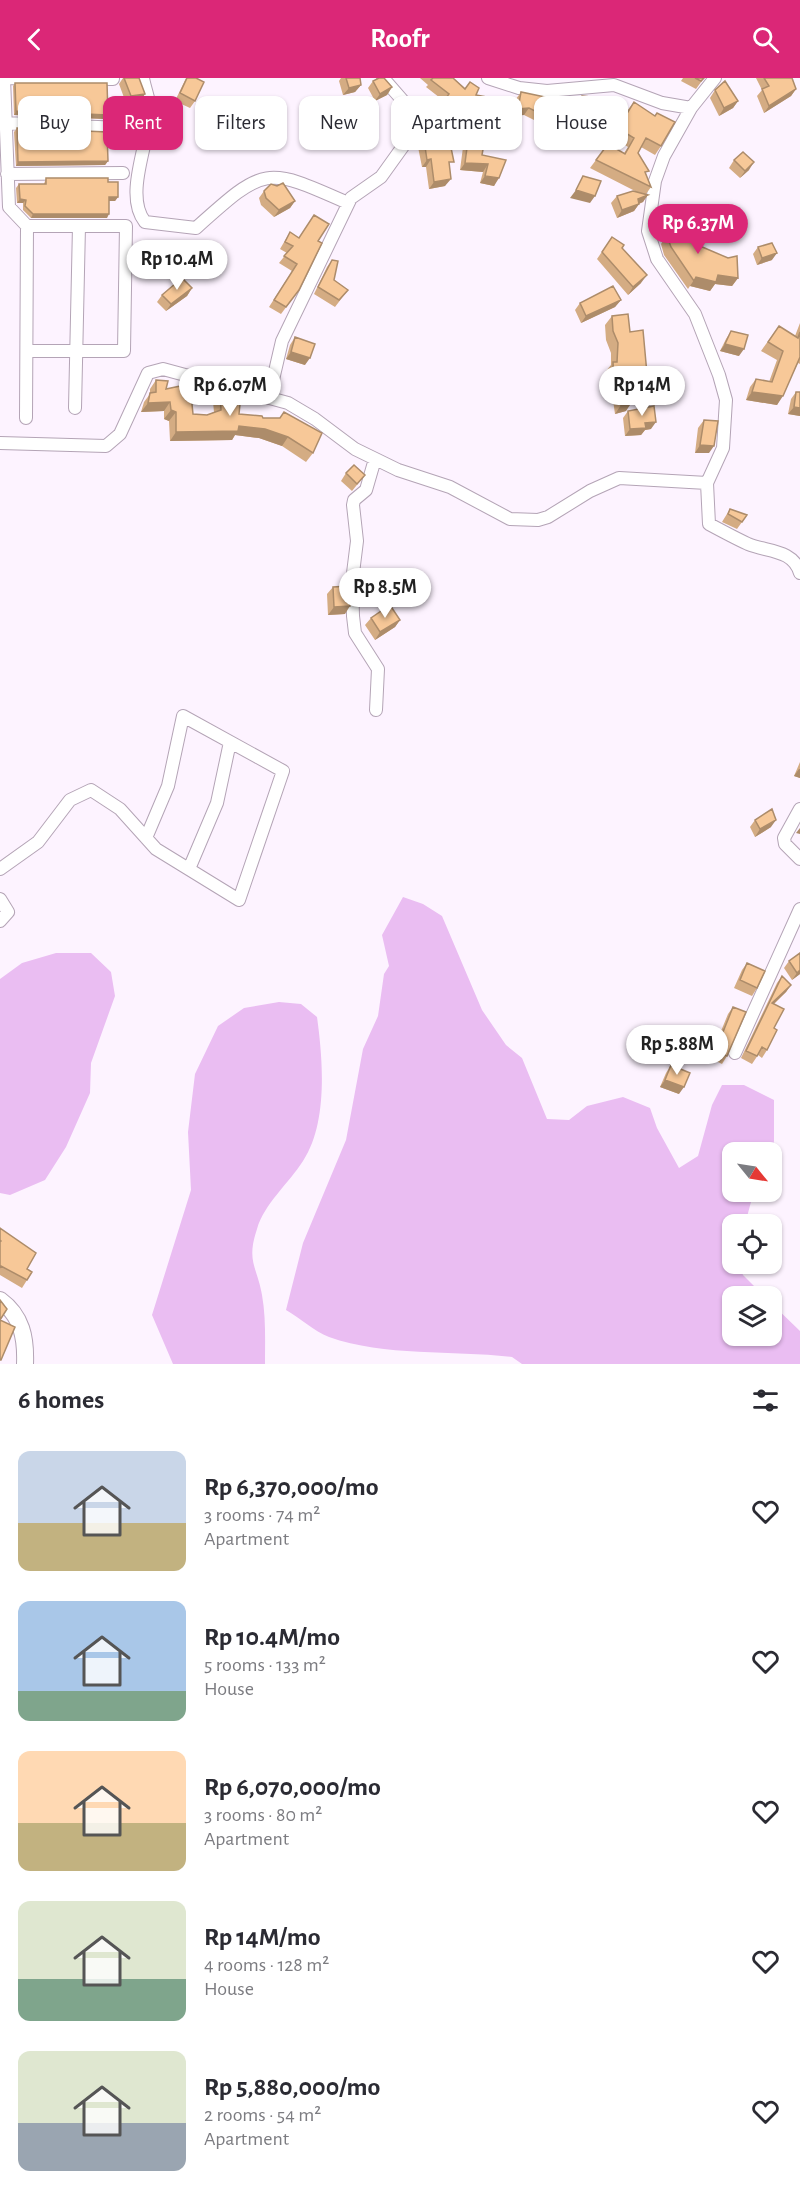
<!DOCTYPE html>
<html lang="en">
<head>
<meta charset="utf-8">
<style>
	body { margin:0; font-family:"Alegreya Sans",sans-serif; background:#f2f2f3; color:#2b2b33; height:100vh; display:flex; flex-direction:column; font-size:22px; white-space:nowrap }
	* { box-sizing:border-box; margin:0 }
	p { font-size:20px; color:#7c7c81 }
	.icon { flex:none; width:33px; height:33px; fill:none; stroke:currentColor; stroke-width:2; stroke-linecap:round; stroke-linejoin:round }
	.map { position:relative; height:1286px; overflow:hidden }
	.details { display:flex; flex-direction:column; background:#fff; flex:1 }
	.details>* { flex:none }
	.guide { position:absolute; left:18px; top:18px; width:765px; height:54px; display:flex; gap:12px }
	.needle { width:39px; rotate:120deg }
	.fabs { position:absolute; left:722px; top:1064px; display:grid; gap:12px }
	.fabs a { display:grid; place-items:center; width:60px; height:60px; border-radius:12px; background:#fff; box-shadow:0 2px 4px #0004; font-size:30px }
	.price { position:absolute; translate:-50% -51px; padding:0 14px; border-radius:21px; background:#fff; color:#222; font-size:20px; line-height:39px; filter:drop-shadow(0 2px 3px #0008) }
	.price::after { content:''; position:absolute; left:50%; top:36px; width:18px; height:14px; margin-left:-9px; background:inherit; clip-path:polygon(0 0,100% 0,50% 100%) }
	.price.on { background:#db2777; color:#fff }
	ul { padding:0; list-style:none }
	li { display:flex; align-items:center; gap:18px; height:150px; padding:0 18px }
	li span { display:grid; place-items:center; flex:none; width:168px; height:120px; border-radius:12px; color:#555 }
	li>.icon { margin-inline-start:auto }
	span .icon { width:72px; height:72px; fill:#fffc; stroke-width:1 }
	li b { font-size:26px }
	h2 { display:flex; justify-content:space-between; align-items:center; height:72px; padding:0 18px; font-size:26px }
	.pill { padding:0 21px; border-radius:12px; background:#fff; box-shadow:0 2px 4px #0004; font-size:21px; line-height:54px }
	.pill.on { background:#db2777; color:#fff }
	header { display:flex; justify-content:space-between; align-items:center; height:78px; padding:0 18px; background:#db2777; color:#fff; font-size:27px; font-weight:600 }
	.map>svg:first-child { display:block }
	.green { fill:#eabdf2 }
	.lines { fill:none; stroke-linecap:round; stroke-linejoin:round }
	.street-casing { stroke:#b4a4b6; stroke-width:14 }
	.secondary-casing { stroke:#b4a4b6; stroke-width:18 }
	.street { stroke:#fff; stroke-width:12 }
	.secondary { stroke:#fff; stroke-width:16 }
	.wall { fill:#d4ac83 }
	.shaded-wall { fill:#ad8c6a }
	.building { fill:#f7c898; stroke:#ad8c6a; stroke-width:1.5 }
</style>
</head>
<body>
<header><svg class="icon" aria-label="back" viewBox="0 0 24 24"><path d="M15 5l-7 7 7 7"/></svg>Roofr<svg class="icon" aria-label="search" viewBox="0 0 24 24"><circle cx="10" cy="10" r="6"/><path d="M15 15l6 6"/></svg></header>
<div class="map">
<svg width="800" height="1286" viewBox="0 0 800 1286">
	<rect width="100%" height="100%" fill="#fdf3ff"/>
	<path class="green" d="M403 819 423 826 442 838 482 932 506 967 522 980 547 1041 569 1042 587 1028 623 1019 650 1030 657 1050 679 1090 698 1078 712 1027 722 1007H744L774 1022V1063L771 1076 732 1074V1113H754L745 1146H732V1185H738L743 1197 764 1218H732V1257H771V1225L800 1253V1286H522L512 1279C454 1272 385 1279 329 1259 314 1253 300 1240 286 1232L303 1165 346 1062 363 971 378 938 384 896 389 888 382 857Z
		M56 875H91L111 894 115 918 91 985 90 1015 66 1069 45 1102 10 1117 0 1115V901L22 885Z
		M279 924 301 926 317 939C323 982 328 1045 303 1083 289 1105 264 1126 257 1151 246 1184 257 1188 262 1217 266 1239 265 1263 265 1286H173L152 1237 191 1112 188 1054 195 996 218 948 244 930Z"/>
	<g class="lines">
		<defs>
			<path id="street" d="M4 0 9 129 27 148H126L124 273H27
				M4 0 113 1
				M143 0C145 12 151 24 150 36 148 66 124 118 145 144L196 150C265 88 265 88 348 125
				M488 0 519 10 547 13 614 7 662 25 691 30
				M715 0 691 30 664 78 655 103 648 153 657 181 695 236 719 297 726 322 723 370 707 405 709 446C722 453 735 460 748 466 767 474 793 471 800 495
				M5 45 121 50
				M7 96 123 95
				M269 319 282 263 351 120 381 99 414 53 415 40 411 32 383 0
				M75 330 79 148
				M26 340 27 148
				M0 365 106 368 120 356 148 295 163 291 288 325 315 341 355 371 398 392 450 409 510 441 538 442 548 439 590 413 619 400 707 405
				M375 381 366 412 354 422 353 427 357 463 352 503 353 538 355 555 378 591 376 632
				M800 731 784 760 785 766 800 781
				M0 791 38 764 70 722 91 712 120 731 156 771 239 822 283 693 183 638 168 708 146 760
				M189 791 217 725 230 664
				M0 821 8 834 0 843
				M735 975 800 831"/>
			<path id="secondary" d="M0 1222C22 1238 26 1260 25 1286"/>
		</defs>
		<use href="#street" class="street-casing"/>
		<use href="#secondary" class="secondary-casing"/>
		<use href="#street" class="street"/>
		<use href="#secondary" class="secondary"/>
	</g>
	<path class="wall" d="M123 0H139L145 16 140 23 126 25 119 6Z
		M186 0H196L195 23 190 30 175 23Z
		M341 0H360L361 7 355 14 343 17 339 3Z
		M420 0H453L465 10 470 4 476 17 515 24 516 21 521 14 543 37 538 44 524 37 507 38 502 68H483L482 77 506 82 494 108 480 105 483 94 460 92 463 69 469 62V53L474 46 492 45 474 34 466 38 457 31 449 42 436 34 444 23 426 9 428 7Z
		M683 0H704L696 11 681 3Z
		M756 0H792L796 11 791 18 764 35 757 18 762 12Z
		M373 3 392 9 387 17 375 23 368 10Z
		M15 5 108 37 105 41 14 37 13 8Z
		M715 12 738 23 733 30 719 38 710 20Z
		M582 18 593 41 576 38 577 26Z
		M634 24 655 38 657 35 661 68 655 77 641 69 638 75 651 109 646 116 643 124 639 126 634 133 617 140 611 125 617 118 635 113 590 90 608 66 624 75 628 69 608 56 624 31 627 33Z
		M17 50 108 83 105 87 16 88 14 54Z
		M424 62 436 68 450 90 445 108 429 111 426 89H422L418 69Z
		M734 82 749 92 740 100 729 90Z
		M46 100 108 104 118 119 115 123H109L107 140H31L23 132V125H17L16 110 19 106H44Z
		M264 113 295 123 290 130 274 139 261 127 259 120Z
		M667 134 700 168 738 200 732 208 715 206 710 213 690 208 688 211 664 177 661 166 663 163 656 152Z
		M290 154 299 160 318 163 299 212 281 236 269 229 292 193 279 185 287 175 280 171Z
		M612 159 641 205 628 217 597 181Z
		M758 169 772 182 757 187 753 176Z
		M159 171 174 192 168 199 149 190 154 178Z
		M332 182 334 202 348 212 335 229 314 216 327 189Z
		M192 210 187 218 166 233 157 224 162 217Z
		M621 222 615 229 581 245 575 232 580 225Z
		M612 238 630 254 648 307 642 316H631L626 333 615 336 612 315H607L606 293 611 287V275L606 262 605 247Z
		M800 245V286L798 285 777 327 746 322 750 309 756 301 769 304 777 282 761 273 779 248 795 258Z
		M731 253 739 278 720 273 726 261Z
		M295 259 305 287 286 281 290 267Z
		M156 302 193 336 207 337 214 334 213 324 220 315 239 336 263 340 313 375 306 384 282 368 259 360 235 357 232 362 170 363 169 343 164 341V333L141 334 144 324 150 316V311Z
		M796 314 800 338 788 336 791 321Z
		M628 333 651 351 645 352 641 357 625 358 623 340Z
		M704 342 709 375H695L698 350Z
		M346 395 365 397 352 413 341 403Z
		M730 431 747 437 737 451 722 444Z
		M333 509 345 536 328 537 327 516Z
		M363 513 373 525 371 529 361 528V517Z
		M371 540 400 542 395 549 375 562 365 547Z
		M800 684V700L794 698Z
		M755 742 771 749 755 759 750 749Z
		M789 883 800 896 792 902 784 890Z
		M747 885 757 910 752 918 734 910 742 892Z
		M782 898 791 907 786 914 774 926V950L767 972 762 980 758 977 752 986 741 980 777 905Z
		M733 929 727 978 722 986 708 979 714 966 719 958 728 936Z
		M671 987 679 1016 660 1009 666 995Z
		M0 1150 27 1191V1202L22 1210 0 1197Z"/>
	<path class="shaded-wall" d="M361 7 355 14 343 17 349 10Z
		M392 9 387 17 375 23 380 16Z
		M796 11 791 18 764 35 769 28Z
		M145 16 140 23 126 25 131 18Z
		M738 23 733 30 719 38 724 30Z
		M479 27 474 34 466 38 471 31Z
		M529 30 524 37 501 39 506 32Z
		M581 31 598 34 593 41 576 38Z
		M16 33 108 37 105 41 14 37Z
		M485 60 507 61 502 68H480Z
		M431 81 426 89H422L427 82Z
		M108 83 105 87 16 88 18 84Z
		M754 84 749 92 740 100 745 93Z
		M465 85 488 86 483 94 460 92Z
		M485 98 499 100 494 108 480 105Z
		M451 101 445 108 429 111 434 104Z
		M576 112 595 118 590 125 570 120Z
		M648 117 643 124 632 128 638 121Z
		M109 119H118L115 123H106Z
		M20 121 26 122 23 125H17Z
		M295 123 290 130 274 139 279 132Z
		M639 126 634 133 617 140 622 132Z
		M33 136H109L107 140H31Z
		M777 175 772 182 757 187 762 180Z
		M647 197 641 205 628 217 633 209Z
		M718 197 738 200 732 208 715 206 710 213 690 208 696 199Z
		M192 210 187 218 166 233 171 226Z
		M621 222 615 229 581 245 586 238Z
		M725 266 744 271 739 278 720 273Z
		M291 274 310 280 305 287 286 281Z
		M614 306H618L612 315H607Z
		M629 307H648L642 316 622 317Z
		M752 314 783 318 777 327 746 322Z
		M170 324 164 333 141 334 148 325Z
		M632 324 626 333 615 336 621 327Z
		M794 329 800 330V338L788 336Z
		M171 332 176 334 169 343 164 341Z
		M656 344 651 351 645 352 641 357 625 358 630 351 645 345Z
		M239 348 265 351 288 359 282 368 259 360 235 357 232 362 170 363 176 354Z
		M700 367 714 368 709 375H695Z
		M364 524 373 525 371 529 361 528Z
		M350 528 345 536 328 537 334 529Z
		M400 542 395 549 375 562 380 554Z
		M799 691H800V700L794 698Z
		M776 742 771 749 755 759 760 751Z
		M800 750V756L796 755Z
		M800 892V896L792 902 797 895Z
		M791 907 786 914 767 932 772 925Z
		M665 1002 684 1009 679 1016 660 1009Z"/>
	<path class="building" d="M124 0H139L145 16 131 18Z
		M187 0H196L204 4 195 23 180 15Z
		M346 0H360L361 7 349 10Z
		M379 0H384L392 9 380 16 373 3Z
		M433 0H453L465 11 470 4 479 10 476 17 519 25 521 14 550 20 543 37 529 30 506 32 507 45 479 27 471 31 462 24 454 35 441 27 449 16 431 2Z
		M695 0H704L701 3Z
		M764 0H792L796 11 769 28 762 11 769 8Z
		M725 3 738 23 724 30 715 12Z
		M15 5H107L108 37 16 33Z
		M582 18 599 20 598 34 581 31Z
		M634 24 655 38 657 35 675 44 661 68 646 60 638 75 649 93 645 94 651 109 596 82 608 66 625 76 634 60 614 48 624 31 628 34Z
		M507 45V61L485 60 482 77 506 82 499 100 485 98 488 86 465 85 468 62H474V46Z
		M17 50 107 54 108 83 18 84Z
		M434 59 436 68 450 65 454 84H449L451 101 434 104 431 81 427 82 424 62Z
		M743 74 754 84 745 93 734 82Z
		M583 98 601 103 595 118 576 112Z
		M46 100H108V104H118V119H109V136H33L25 128 26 122 20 121 19 106H46Z
		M283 105 295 123 279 132 266 120 264 113 271 106 277 108Z
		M633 113 648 117 638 121 639 126 622 132 617 118Z
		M667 134 700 168 728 180 737 178 738 200 718 197 716 204 696 199 694 203 671 169 667 158 669 155 663 144Z
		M314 137 329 146 318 163 322 165 299 212 286 229 274 222 297 186 284 178 293 168 285 164 290 154 299 160Z
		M612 159 624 167 622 170 647 197 633 209 602 174Z
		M772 165 777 175 762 180 758 169Z
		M159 171 181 179 174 192 154 182Z
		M332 182 338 183 334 202 348 212 339 222 318 209Z
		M182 200 192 210 171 226 162 217Z
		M613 208 621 222 586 238 580 225Z
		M628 236 630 254 643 252 648 307H629L632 324 621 327 618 306H614L613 284H617L618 265 613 253 612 238Z
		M779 248 798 260 800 254V279L783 318 752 314 756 301 772 304 783 273 768 264Z
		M731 253 748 257 744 271 725 266Z
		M295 259 315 266 310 280 291 274Z
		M156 302 168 303 166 311 190 306 193 336 207 337 221 332 220 315 241 316 239 336 262 338 263 340H280L284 334 322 355 313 375 288 359 265 351 239 348 238 353 176 354V334L171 332 170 324 148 325 150 315 156 314Z
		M796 314H800V330L794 329Z
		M654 328 656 344 645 345 646 350 630 351 628 333Z
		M704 342 718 343 714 368 700 367Z
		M354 387 365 397 357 406 346 395Z
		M730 431 747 437 742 444 728 436Z
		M349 508 350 528 334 529 333 509Z
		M363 513 374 514 373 525 364 524Z
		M390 527 400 542 380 554 371 540Z
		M772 731 776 742 760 751 755 742Z
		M800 875V892L797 895 789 883Z
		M747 885 765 893 757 910 740 902Z
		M782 898 791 907 772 925 784 931 774 950 777 952 767 972 762 969 757 978 746 973Z
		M733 929 746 934 727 978 713 972 719 958 721 959Z
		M671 987 690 995 684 1009 665 1002Z
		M0 1150 36 1175 27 1191 32 1194 27 1202 1 1188 0 1190V1164L1 1163 0 1162Z
		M0 1222 7 1231 0 1242Z
		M0 1242 15 1249 1 1282H0Z"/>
</svg>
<div class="fabs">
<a><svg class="needle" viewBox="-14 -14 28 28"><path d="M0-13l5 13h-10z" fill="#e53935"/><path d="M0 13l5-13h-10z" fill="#7c7c81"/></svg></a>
<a><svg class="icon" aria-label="locate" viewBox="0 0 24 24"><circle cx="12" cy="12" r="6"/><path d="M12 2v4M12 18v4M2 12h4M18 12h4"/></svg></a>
<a><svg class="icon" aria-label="layers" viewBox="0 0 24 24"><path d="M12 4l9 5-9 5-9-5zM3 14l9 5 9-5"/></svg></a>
</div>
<b class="price on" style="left:698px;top:177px">Rp 6.37M</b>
<b class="price" style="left:177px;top:213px">Rp 10.4M</b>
<b class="price" style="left:230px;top:339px">Rp 6.07M</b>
<b class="price" style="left:642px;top:339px">Rp 14M</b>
<b class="price" style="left:385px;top:541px">Rp 8.5M</b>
<b class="price" style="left:677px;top:998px">Rp 5.88M</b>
<div class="guide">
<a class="pill">Buy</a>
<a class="pill on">Rent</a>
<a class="pill">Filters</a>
<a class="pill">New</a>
<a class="pill">Apartment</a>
<a class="pill">House</a>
</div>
</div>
<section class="details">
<h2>6 homes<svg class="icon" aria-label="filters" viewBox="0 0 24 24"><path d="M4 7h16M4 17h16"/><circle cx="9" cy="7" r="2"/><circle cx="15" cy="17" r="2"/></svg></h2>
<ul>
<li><span style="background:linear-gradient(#c9d6e8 60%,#c2b280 0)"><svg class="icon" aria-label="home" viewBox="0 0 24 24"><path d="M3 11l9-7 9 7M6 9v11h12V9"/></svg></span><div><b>Rp 6,370,000/mo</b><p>3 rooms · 74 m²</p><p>Apartment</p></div><svg class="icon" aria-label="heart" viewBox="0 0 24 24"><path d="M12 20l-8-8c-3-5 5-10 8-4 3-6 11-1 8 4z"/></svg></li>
<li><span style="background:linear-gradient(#a9c7e8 75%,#7fa58c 0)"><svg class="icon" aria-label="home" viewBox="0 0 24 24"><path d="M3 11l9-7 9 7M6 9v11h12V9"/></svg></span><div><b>Rp 10.4M/mo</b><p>5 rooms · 133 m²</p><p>House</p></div><svg class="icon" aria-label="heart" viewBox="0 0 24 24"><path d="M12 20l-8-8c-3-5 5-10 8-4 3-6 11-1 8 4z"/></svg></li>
<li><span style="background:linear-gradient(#ffd9b3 60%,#c2b280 0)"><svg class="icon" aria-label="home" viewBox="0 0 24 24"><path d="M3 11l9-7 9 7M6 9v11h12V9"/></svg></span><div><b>Rp 6,070,000/mo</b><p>3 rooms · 80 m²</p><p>Apartment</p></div><svg class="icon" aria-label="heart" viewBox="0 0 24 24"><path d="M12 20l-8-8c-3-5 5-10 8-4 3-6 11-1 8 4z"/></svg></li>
<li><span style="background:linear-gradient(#dfe7d0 65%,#7fa58c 0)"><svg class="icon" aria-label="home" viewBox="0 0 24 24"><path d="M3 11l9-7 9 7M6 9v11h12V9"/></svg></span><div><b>Rp 14M/mo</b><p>4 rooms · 128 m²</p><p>House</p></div><svg class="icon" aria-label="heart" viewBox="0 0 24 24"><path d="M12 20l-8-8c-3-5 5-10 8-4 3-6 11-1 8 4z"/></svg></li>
<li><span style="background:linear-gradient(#dfe7d0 60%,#9aa5b1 0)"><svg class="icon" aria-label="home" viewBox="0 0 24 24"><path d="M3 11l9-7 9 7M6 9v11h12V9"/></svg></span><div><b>Rp 5,880,000/mo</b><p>2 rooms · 54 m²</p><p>Apartment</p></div><svg class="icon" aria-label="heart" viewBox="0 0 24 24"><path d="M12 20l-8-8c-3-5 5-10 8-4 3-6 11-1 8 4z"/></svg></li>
</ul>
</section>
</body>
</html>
